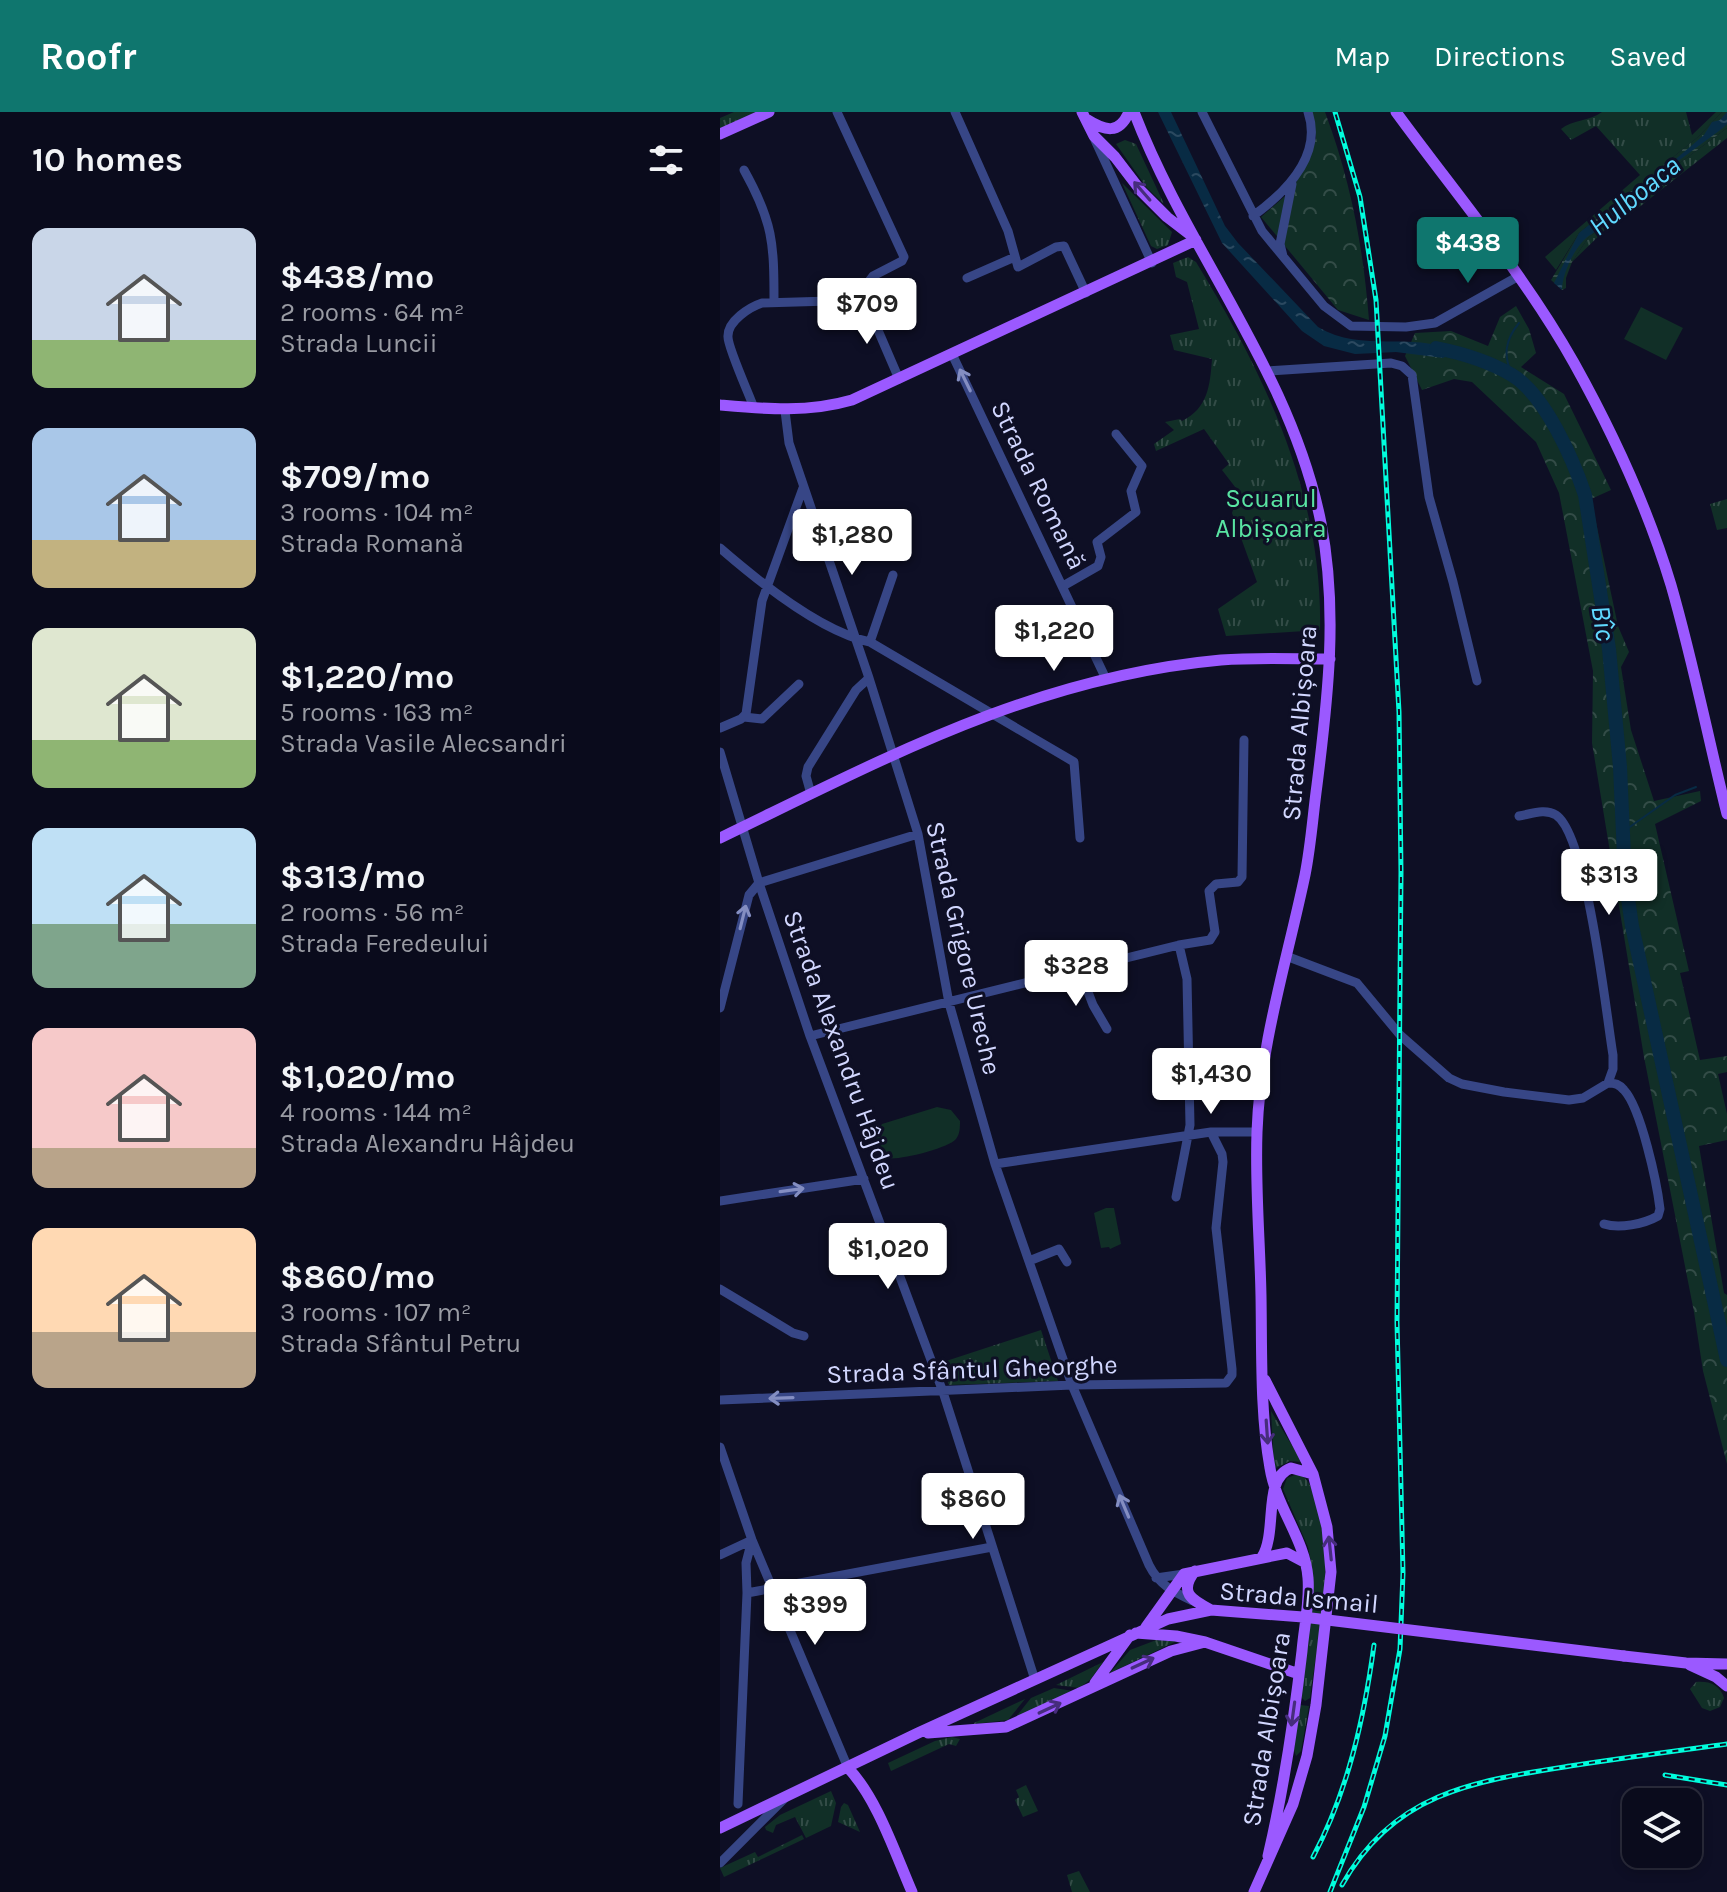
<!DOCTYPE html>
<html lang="en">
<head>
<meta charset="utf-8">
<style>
	body { margin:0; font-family:Karla,sans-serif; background:#131425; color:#f1f3f6; height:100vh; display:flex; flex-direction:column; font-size:30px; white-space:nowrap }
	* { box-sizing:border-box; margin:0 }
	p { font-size:26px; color:#999ba3 }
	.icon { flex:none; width:44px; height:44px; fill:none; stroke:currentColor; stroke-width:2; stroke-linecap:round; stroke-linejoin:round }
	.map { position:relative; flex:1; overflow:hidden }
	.panel { display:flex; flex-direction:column; background:#0a0b1c; width:720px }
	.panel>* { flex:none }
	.tools { position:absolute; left:902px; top:1676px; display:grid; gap:16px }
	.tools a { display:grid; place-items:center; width:80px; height:80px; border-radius:16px; background:#0a0b1c; box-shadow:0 4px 12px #0003,0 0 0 2px #2a2b3b; font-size:40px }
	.price { position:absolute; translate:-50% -68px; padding:0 18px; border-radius:8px; background:#fff; color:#222; font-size:26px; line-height:52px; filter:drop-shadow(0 2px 4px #0008) }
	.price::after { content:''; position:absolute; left:50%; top:48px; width:24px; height:18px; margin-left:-12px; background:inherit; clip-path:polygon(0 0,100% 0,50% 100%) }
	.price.active { background:#0f766e; color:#fff }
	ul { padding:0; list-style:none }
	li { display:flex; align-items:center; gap:24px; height:200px; padding:0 32px }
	li span { display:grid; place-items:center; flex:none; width:224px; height:160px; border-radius:16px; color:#555 }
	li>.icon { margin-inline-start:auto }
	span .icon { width:96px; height:96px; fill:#fffc; stroke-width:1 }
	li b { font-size:34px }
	h2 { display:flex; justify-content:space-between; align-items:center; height:96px; padding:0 32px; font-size:34px }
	header { display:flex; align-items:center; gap:48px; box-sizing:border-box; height:112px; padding:0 40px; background:#0f766e; color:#fff }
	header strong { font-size:38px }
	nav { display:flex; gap:44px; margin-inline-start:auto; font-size:28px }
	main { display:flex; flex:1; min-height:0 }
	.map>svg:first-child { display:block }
	.grass { fill:url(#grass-tufts) }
	.forest { fill:url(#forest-crowns) }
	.wetland { fill:url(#wetland-marsh) }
	.garden { fill:#112f27 }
	.water { fill:url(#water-ripples) }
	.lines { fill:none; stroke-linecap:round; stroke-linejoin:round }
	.stream { stroke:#082b44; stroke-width:2 }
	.river { stroke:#082b44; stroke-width:14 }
	.minor { stroke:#374686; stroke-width:9 }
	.major { stroke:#9b59ff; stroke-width:11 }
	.rail-casing { stroke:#00fddd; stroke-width:5 }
	.rail { stroke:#0e0f25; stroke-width:2; stroke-dasharray:6; stroke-linecap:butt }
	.major-bridge { stroke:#9b59ff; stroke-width:11 }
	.oneway { stroke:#462d7c }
	.oneway2 { stroke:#848ec2 }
	.labels { text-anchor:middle; stroke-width:6; stroke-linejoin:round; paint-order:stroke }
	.street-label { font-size:26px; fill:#d2d7ff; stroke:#0e0f25 }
	.park-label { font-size:26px; fill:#59e4a2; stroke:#0e0f25 }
	.water-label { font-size:28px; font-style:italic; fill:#60d9ff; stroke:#0e0f25 }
</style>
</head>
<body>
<header>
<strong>Roofr</strong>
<nav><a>Map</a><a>Directions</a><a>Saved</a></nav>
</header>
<main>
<section class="panel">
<h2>10 homes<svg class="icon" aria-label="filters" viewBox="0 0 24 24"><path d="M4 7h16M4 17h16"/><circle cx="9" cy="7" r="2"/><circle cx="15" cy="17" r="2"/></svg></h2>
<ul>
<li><span style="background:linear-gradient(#c9d6e8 70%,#8fb573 0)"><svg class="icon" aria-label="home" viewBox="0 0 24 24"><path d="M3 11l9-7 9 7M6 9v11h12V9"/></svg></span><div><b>$438/mo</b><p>2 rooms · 64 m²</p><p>Strada Luncii</p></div></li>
<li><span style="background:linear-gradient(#a9c7e8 70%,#c2b280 0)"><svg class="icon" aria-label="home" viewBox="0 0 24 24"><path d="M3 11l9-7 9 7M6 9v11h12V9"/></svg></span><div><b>$709/mo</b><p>3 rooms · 104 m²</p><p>Strada Romană</p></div></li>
<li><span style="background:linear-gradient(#dfe7d0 70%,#8fb573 0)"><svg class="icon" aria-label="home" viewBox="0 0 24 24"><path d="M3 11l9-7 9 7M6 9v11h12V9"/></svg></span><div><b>$1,220/mo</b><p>5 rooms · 163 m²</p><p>Strada Vasile Alecsandri</p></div></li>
<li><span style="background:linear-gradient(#bfe0f5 60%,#7fa58c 0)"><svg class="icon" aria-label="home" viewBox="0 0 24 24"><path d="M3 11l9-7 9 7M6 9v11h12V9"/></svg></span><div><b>$313/mo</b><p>2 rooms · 56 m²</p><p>Strada Feredeului</p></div></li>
<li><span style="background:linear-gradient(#f6c9c9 75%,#b9a48a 0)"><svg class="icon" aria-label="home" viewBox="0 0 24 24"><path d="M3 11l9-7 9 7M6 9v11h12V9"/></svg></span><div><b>$1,020/mo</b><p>4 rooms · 144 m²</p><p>Strada Alexandru Hâjdeu</p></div></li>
<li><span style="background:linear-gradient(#ffd9b3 65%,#b9a48a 0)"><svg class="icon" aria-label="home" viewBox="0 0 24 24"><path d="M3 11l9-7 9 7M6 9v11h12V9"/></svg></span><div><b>$860/mo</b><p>3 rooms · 107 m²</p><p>Strada Sfântul Petru</p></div></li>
</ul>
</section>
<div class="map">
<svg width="1007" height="1780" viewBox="0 0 1007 1780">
	<defs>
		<pattern id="grass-tufts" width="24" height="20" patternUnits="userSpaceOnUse" patternTransform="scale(2)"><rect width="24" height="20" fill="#112f27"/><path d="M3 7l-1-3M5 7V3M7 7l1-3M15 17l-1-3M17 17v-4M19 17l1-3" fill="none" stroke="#334c47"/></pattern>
		<pattern id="forest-crowns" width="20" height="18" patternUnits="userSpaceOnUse" patternTransform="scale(2)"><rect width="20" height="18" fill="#112f27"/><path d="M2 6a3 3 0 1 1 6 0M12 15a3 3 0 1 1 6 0" fill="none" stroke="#334c47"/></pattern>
		<pattern id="wetland-marsh" width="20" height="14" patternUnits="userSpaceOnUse" patternTransform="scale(2)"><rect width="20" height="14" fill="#112f27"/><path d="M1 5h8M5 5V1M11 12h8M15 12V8" fill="none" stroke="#334c47"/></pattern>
		<pattern id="water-ripples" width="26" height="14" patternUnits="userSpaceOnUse" patternTransform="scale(2)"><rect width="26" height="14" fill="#082b44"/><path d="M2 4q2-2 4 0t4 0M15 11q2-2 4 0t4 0" fill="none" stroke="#2b4960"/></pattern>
	</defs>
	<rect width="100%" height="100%" fill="#0e0f25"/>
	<path class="grass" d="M14 0H36L0 17V6Z
		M882 0H966L972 23 996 0H1002L978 25 859 121 836 158 825 145 920 63 876 14 851 28 841 17C852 8 870 9 882 0Z
		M1007 16V26L913 100 887 116 852 150 868 126 949 59Z
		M405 28 416 32 444 92 427 76 396 32Z
		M402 71 452 120 448 133 437 137 431 134Z
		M468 145 476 150C545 263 603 383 600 518L506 524 498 497 537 470 512 401 519 380 502 358 509 352 484 317 436 339 434 332 454 318 445 310 460 307 462 309C488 296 490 274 492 247L454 238 450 223 479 217 467 170 456 165 453 151Z
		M1007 387V416L997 418 990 392Z
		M321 1218 338 1269 229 1273 220 1251Z
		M551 1299 582 1350 570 1349 556 1356 554 1354Z
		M578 1362C589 1366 591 1376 595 1386 617 1450 598 1521 590 1586L585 1589 580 1584 591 1450 588 1435 563 1377 567 1366Z
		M439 1527 457 1529 390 1561 410 1538Z
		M383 1550 370 1568 359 1576 336 1573Z
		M976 1570C990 1569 1000 1573 1004 1586L1000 1595 990 1599 982 1596 970 1577Z
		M334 1576 353 1579 295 1606 311 1586Z
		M305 1587 288 1608 254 1612V1611Z
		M580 1593 589 1594 581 1639 576 1644 574 1638Z
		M232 1625 240 1627 236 1634 229 1632 171 1659 168 1651 215 1629Z
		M306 1673 318 1699 303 1705 295 1688 299 1685 296 1678Z
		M111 1679 116 1691 111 1714 86 1726 75 1705 56 1713 53 1721 46 1718 45 1715 60 1703Z
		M124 1691 128 1693 140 1720 118 1710 121 1695Z
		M82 1723 84 1727 4 1765 0 1756 35 1740 38 1745Z
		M359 1759 370 1780H352L347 1763Z"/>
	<path class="forest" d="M590 0H605C631 70 643 134 649 208L618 198 541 105 572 78 584 56 596 26Z
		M796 194 809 217 816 241 801 255 844 282 891 378 871 387 898 514 909 540 901 555 911 618 934 689 980 679 981 689 935 712 969 859 960 861 980 948 1007 944V960L998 962 1007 1002V1028L979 1034 1004 1181 1007 1183V1352L983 1259 974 1200 924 945 872 631 873 559 839 381 816 330 752 270 734 267 702 278 685 244 695 221 731 219 768 234 780 205Z"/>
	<path class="wetland" d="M1002 0H1007V16L949 59 868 126 852 150 846 166V176L842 178 831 168 859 121 978 25Z"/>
	<path class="garden" d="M921 195 963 216 946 248 904 227Z
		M217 995 231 998 240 1009C240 1015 240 1022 236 1027 229 1036 178 1049 167 1046 158 1043 154 1034 153 1025L162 1012Z
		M386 1096H394L401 1132 390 1137 389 1135 381 1136 374 1101Z"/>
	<path class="water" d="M438 0H451L505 114 518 131 598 215C643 242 692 218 734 240L723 246 676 240 635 242 604 234 582 219 502 131Z
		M1007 0V12L1003 16 946 58 872 122C856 130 842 162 842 178L834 171 859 121 869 113H874C883 107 891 100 899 94 911 86 906 78 924 74L984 23 992 10 1000 8Z"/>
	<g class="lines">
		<path class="stream" d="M896 96 906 87
			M874 113 884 105
			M792 263C783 243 785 228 799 211
			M904 719 955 683 976 675"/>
		<path class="river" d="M716 236C741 241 770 250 792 263 825 283 853 347 865 383L889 537 900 655 905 766 912 814 1007 1248"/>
		<path class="minor" d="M117 0 184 145 182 149 153 164 144 176 145 188 179 267
			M235 0 288 119 298 155 336 135 344 134 366 181
			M482 0 542 119 604 194 631 214 686 215 715 211 797 165
			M375 28 432 151
			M24 58C53 110 54 131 54 189
			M533 104C566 80 603 44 588 0
			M563 144 560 132 572 72
			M247 166 295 145
			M232 242 386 567
			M548 259 671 251 682 254 692 263 709 385 733 470 757 569
			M34 296C29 282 8 236 8 225 7 209 30 195 42 191L145 188
			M65 299 69 331 149 566 198 722 229 891 275 1052 352 1273 429 1453C439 1473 454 1480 473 1489
			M0 436C38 469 101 520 150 530L354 650 360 726
			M343 474 378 454 381 445 377 430 416 400 411 379 422 354 396 322
			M150 530 173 463
			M24 605 42 607 79 572
			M0 616 21 607 26 602 42 489 83 376
			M0 640 39 771 90 924 223 1280 315 1568
			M91 682 86 664 88 655 136 578 149 566
			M799 704C811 702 825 696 836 703 867 723 886 901 893 943V957L888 971
			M566 844 637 871 680 923 729 966 742 972 784 980 849 988 863 986 888 971C895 971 899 972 904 978 921 996 937 1071 940 1097L938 1104C924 1112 899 1117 884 1112
			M360 859 373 893 387 917
			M0 896 29 783 39 771 198 722
			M90 924 459 833 490 828 495 820 489 779 496 772 518 770 522 765 524 628
			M275 1052 491 1020H537
			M456 1085 470 1013 467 867 459 833
			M0 1089 144 1067
			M309 1149 339 1137 347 1150
			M0 1177 73 1221 84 1224
			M0 1288 352 1273 506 1271 512 1263V1257L496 1116 503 1050 502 1042 491 1020
			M0 1335 32 1428 128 1656
			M0 1443 32 1428
			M436 1466 464 1462
			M27 1481 272 1435
			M18 1692 27 1481 26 1451 32 1428
			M0 1751 65 1686"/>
		<path class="major" d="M362 0 374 24 395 45 421 79 447 105 473 125
			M414 0C468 141 571 260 601 411 618 498 608 586 597 673 593 702 591 733 585 763 567 849 540 932 537 1020 535 1075 540 1130 541 1184 542 1240 540 1300 550 1356 556 1395 585 1427 588 1466 590 1490 584 1515 582 1539 574 1608 564 1676 548 1744
			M676 0C736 82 804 162 854 251 893 321 928 397 951 473 973 549 988 626 1007 702
			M366 7C385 19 399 23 409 0
			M0 22 49 0
			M0 293C46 297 87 301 132 288L476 128
			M0 726C166 646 314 565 501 548 537 545 573 547 610 547
			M542 1445C558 1420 542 1366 571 1356L593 1362
			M475 1459C458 1481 472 1488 491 1498
			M426 1515 464 1462 567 1441 584 1450
			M416 1521 456 1524 485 1530 579 1562
			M904 1544 966 1551 1007 1552
			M970 1553 996 1565 1007 1574
			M375 1571 410 1523
			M208 1621 286 1615 451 1539 485 1530
			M128 1656C157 1686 175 1741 192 1780
			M0 1716 198 1621 448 1507 491 1498 583 1505
			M534 1780 573 1692 587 1644 596 1593 611 1460 607 1415 593 1362 545 1268"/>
		<defs>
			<path id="rail" d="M945 1663 1007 1673
				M593 1745C628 1679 644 1607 654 1533
				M622 1773C674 1680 755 1669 850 1654 902 1646 955 1639 1007 1632
				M610 1780 644 1695 665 1624 680 1537 683 1461 677 1210 681 760 679 600 656 188 640 85 615 0"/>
		</defs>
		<use href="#rail" class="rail-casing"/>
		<use href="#rail" class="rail"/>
		<path class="major-bridge" d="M583 1505 904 1544"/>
	</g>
	<defs><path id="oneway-shaft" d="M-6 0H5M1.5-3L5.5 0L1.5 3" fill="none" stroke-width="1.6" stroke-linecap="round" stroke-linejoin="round" transform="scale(2)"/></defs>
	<g class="oneway">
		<use href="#oneway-shaft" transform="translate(422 79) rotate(-131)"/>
		<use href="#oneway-shaft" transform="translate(547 1320) rotate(86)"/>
		<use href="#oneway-shaft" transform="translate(610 1436) rotate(-96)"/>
		<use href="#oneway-shaft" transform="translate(423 1551) rotate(-25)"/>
		<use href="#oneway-shaft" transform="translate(330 1596) rotate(-25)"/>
		<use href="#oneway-shaft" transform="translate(573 1602) rotate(98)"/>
	</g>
	<g class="oneway2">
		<use href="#oneway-shaft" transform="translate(245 268) rotate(-116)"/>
		<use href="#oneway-shaft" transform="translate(23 805) rotate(-76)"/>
		<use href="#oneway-shaft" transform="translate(72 1078) rotate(-8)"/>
		<use href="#oneway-shaft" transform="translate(61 1286) rotate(178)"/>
		<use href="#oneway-shaft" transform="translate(404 1394) rotate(-113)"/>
	</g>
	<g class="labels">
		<g class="street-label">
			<text transform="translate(319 373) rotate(64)" y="9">Strada Romană</text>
			<text transform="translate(579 611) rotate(-85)" y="9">Strada Albișoara</text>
			<text transform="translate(244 836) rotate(77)" y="9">Strada Grigore Ureche</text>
			<text transform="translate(122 938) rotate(70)" y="9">Strada Alexandru Hâjdeu</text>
			<text transform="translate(252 1257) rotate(-2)" y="9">Strada Sfântul Gheorghe</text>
			<text transform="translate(579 1485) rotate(5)" y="9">Strada Ismail</text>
			<text transform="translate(546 1617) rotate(-81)" y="9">Strada Albișoara</text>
		</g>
		<g class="park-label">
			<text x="551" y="395">Scuarul<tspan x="551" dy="30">Albișoara</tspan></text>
		</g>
		<g class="water-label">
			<text transform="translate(914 83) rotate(-39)" y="10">Hulboaca</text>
			<text transform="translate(884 511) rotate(81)" y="10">Bîc</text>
		</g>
	</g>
</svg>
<div class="tools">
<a><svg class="icon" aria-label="layers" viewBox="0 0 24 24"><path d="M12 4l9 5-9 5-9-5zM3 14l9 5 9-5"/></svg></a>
</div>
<b class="price active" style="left:748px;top:173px">$438</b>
<b class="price" style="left:147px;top:234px">$709</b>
<b class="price" style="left:132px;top:465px">$1,280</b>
<b class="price" style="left:334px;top:561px">$1,220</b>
<b class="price" style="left:889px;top:805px">$313</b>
<b class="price" style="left:356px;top:896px">$328</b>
<b class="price" style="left:491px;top:1004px">$1,430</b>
<b class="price" style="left:168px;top:1179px">$1,020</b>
<b class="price" style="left:253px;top:1429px">$860</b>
<b class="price" style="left:95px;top:1535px">$399</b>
</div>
</main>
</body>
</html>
